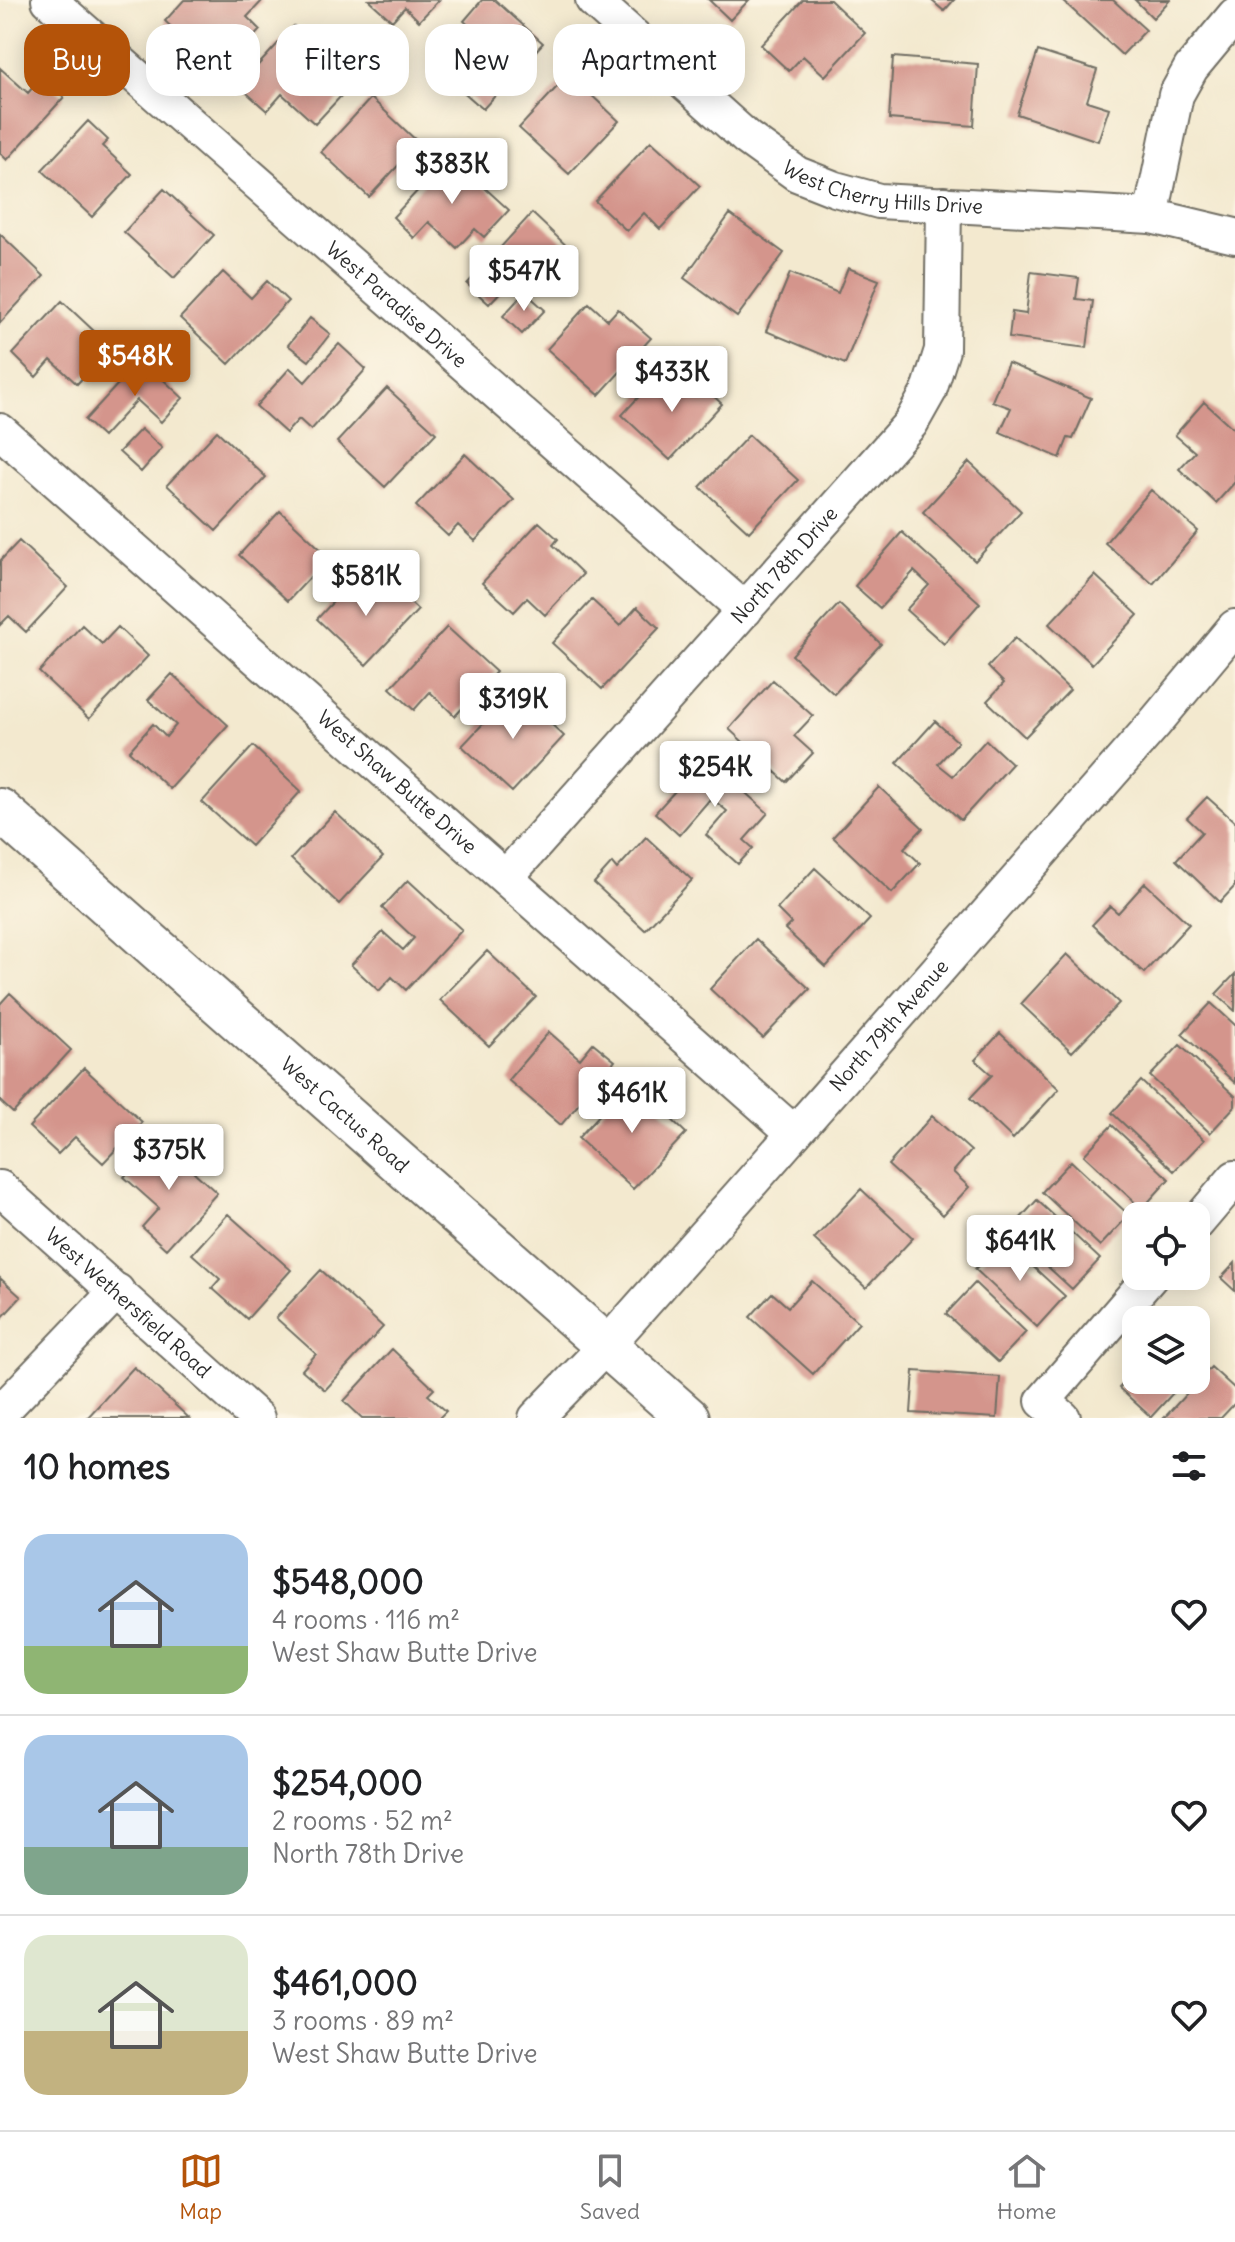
<!DOCTYPE html>
<html lang="en">
<head>
<meta charset="utf-8">
<style>
	body { margin:0; font-family:Delius,sans-serif; background:#f6f6f6; color:#202124; height:100vh; display:flex; flex-direction:column; font-size:30px; white-space:nowrap }
	* { box-sizing:border-box; margin:0 }
	p { font-size:26px; color:#757577 }
	.icon { flex:none; width:44px; height:44px; fill:none; stroke:currentColor; stroke-width:2; stroke-linecap:round; stroke-linejoin:round }
	.map { position:relative; height:1418px; overflow:hidden }
	.sheet { display:flex; flex-direction:column; background:#fff; flex:1 }
	.sheet>* { flex:none }
	.top-card { position:absolute; left:24px; top:24px; width:800px; height:72px; display:flex; gap:16px }
	.fabs { position:absolute; left:1122px; top:1202px; display:grid; gap:16px }
	.fabs a { display:grid; place-items:center; width:88px; height:88px; border-radius:16px; background:#fff; box-shadow:0 4px 20px #0003; font-size:40px }
	.price { position:absolute; translate:-50% -68px; padding:0 18px; border-radius:8px; background:#fff; color:#222; font-size:26px; line-height:52px; filter:drop-shadow(0 2px 4px #0008) }
	.price::after { content:''; position:absolute; left:50%; top:48px; width:24px; height:18px; margin-left:-12px; background:inherit; clip-path:polygon(0 0,100% 0,50% 100%) }
	.price.on { background:#b45309; color:#fff }
	ul { padding:0; list-style:none }
	li { display:flex; align-items:center; gap:24px; height:200px; padding:0 24px }
	li+li { border-top:2px solid #e0e0e0 }
	li span { display:grid; place-items:center; flex:none; width:224px; height:160px; border-radius:24px; color:#555 }
	li>.icon { margin-inline-start:auto }
	span .icon { width:96px; height:96px; fill:#fffc; stroke-width:1 }
	li b { font-size:34px }
	h2 { display:flex; justify-content:space-between; align-items:center; height:96px; padding:0 24px; font-size:34px }
	.pill { padding:0 28px; border-radius:24px; background:#fff; box-shadow:0 4px 20px #0003; font-size:28px; line-height:72px }
	.pill.on { background:#b45309; color:#fff }
	.tab-bar { display:flex; justify-content:space-around; align-items:center; height:112px; border-top:2px solid #e0e0e0; background:#fff; font-size:22px; color:#757577 }
	.tab-bar a { display:grid; justify-items:center; gap:4px }
	.tab-bar .on { color:#b45309 }
	.map>svg:first-child { display:block }
	.building { fill:#d4958c }
	.lines { fill:none; stroke-linecap:round; stroke-linejoin:round }
	.minor-casing { stroke:#716e64; stroke-width:38 }
	.major-casing { stroke:#716e64; stroke-width:46 }
	.minor { stroke:#fff; stroke-width:34 }
	.major { stroke:#fff; stroke-width:42 }
	.labels { text-anchor:middle; stroke-width:8; stroke-linejoin:round; paint-order:stroke }
	.street-label { font-size:20px; fill:#2b2b2b; stroke:#fcf5e5 }
</style>
</head>
<body>
<div class="map">
<svg width="1235" height="1418" viewBox="0 0 1235 1418">
	<rect width="100%" height="100%" fill="#fcf5e5"/>
	<filter id="ink" filterUnits="userSpaceOnUse"><feTurbulence type="fractalNoise" baseFrequency=".0125" numOctaves="2"/><feDisplacementMap in="SourceGraphic" scale="16" xChannelSelector="R" yChannelSelector="G"/><feConvolveMatrix kernelMatrix="1 2 1 2 8 2 1 2 1" color-interpolation-filters="sRGB"/></filter>
	<filter id="wash" filterUnits="userSpaceOnUse"><feTurbulence type="fractalNoise" baseFrequency=".006" numOctaves="4" result="noise"/><feDisplacementMap in="SourceGraphic" scale="32" xChannelSelector="R" yChannelSelector="G"/><feGaussianBlur stdDeviation="1.8" result="paint"/><feColorMatrix in="noise" values="0 0 0 0 0 0 0 0 0 0 0 0 0 0 0 0 0 1.4 0 .05"/><feComposite in="paint" operator="in"/></filter>
	<g filter="url(#wash)">
		<rect width="100%" height="100%" fill="#f3e9cf"/>
		<g id="blocks">
			<path class="building" d="M184 0H263L247 17 260 30 220 73 165 21Z
				M369 0H439L419 21 405 7 392 21Z
				M482 0H495L543 43 483 109 442 73 466 47 487 66 499 52 464 21Z
				M709 0H749L730 20Z
				M803 0H830L865 33 825 76 803 56 789 71 761 45Z
				M931 0H954L944 11Z
				M1062 0H1113L1146 30 1122 55Z
				M1135 0H1170L1153 18Z
				M294 26 355 81 315 124 282 94 267 111 239 86Z
				M1038 51 1097 70 1087 101 1109 108 1098 141 1017 114Z
				M893 57 978 64 974 126 889 119Z
				M0 68 28 93 42 77 64 97 7 160 0 153Z
				M569 74 619 121 569 174 519 128Z
				M371 98 419 143 369 197 321 152Z
				M88 121 108 140 102 146 132 174 92 217 42 170Z
				M651 141 700 186 660 229 644 213 627 231 595 201Z
				M450 156 509 210 484 237 475 229 457 248 429 222 414 238 393 217Z
				M164 189 214 235 174 278 124 232Z
				M532 213 572 251 542 284 524 267 489 304 467 284Z
				M730 214 784 253 737 317 684 278Z
				M0 234 44 276 0 323Z
				M848 268 879 280 845 364 766 331 790 273 838 293Z
				M223 272 251 298 267 281 288 301 229 364 180 318Z
				M1031 272 1079 278 1076 299 1093 301 1087 348 1009 338 1012 312 1026 314Z
				M525 292 545 310 522 334 503 316Z
				M62 301 111 347 77 384 51 360 36 377 13 354Z
				M589 303 608 320 618 309 651 338 599 395 547 349Z
				M310 318 330 334 309 361 288 345Z
				M339 344 366 369 311 430 299 419 286 433 256 406 290 368 305 382Z
				M141 359 183 398 161 422 137 400 103 437 85 420Z
				M1008 363 1091 398 1073 439 1068 438 1060 458 1000 432 1011 408 992 401Z
				M691 375 722 404 670 460 622 415 657 377 674 393Z
				M387 388 436 433 385 487 337 442Z
				M1204 402 1235 430V482L1216 503 1179 469 1195 452 1175 435Z
				M141 429 162 448 141 472 119 452Z
				M217 431 266 477 216 531 167 485Z
				M749 435 798 480 749 532 700 487Z
				M465 454 514 500 475 541 458 525 448 536 416 506Z
				M969 462 1021 511 975 561 923 512Z
				M1151 490 1198 531 1153 584 1105 543Z
				M280 511 329 557 288 601 239 555Z
				M539 522 558 539 553 545 583 574 545 615 527 598 514 612 482 583Z
				M902 532 980 603 944 644 906 610 929 585 914 571 880 608 855 586Z
				M19 541 68 587 26 632 9 616 0 625V561Z
				M360 573 385 597 394 588 418 610 366 665 317 619Z
				M1095 575 1138 615 1092 664 1049 624Z
				M592 600 620 626 637 607 659 628 602 689 552 643Z
				M839 604 881 644 834 694 792 655Z
				M82 625 102 644 118 627 148 656 89 719 39 672Z
				M447 627 496 672 455 716 430 692 414 710 390 688Z
				M1015 638 1070 690 1025 737 987 701 1004 683 988 667Z
				M172 674 228 725 170 789 129 751 153 724 166 737 176 725 148 700Z
				M773 680 813 716 794 736 813 753 786 782 729 729Z
				M515 690 564 736 512 792 462 746Z
				M935 721 958 742 938 764 953 776 986 740 1012 764 961 820 897 763Z
				M253 746 301 791 251 846 202 802Z
				M706 757 768 813 744 840 753 848 738 864 706 835 727 811 711 798 679 835 655 813Z
				M879 787 923 828 904 848 920 863 892 893 833 837Z
				M1207 797 1235 822V886L1220 902 1176 860 1202 832 1187 818Z
				M335 812 383 857 339 904 291 859Z
				M646 837 692 880 645 930 594 883 612 863 617 869Z
				M815 868 870 919 826 967 785 929 791 923 777 909Z
				M408 880 462 930 406 990 392 977 379 991 351 965 383 932 403 950 414 938 382 908Z
				M1145 883 1189 924 1144 973 1092 925 1110 906 1118 913Z
				M756 939 810 989 763 1038 710 989Z
				M487 951 536 997 489 1046 440 1000Z
				M1067 954 1119 1003 1072 1052 1021 1004Z
				M1235 974V1011L1216 994Z
				M10 993 71 1050 13 1113 0 1101V1004Z
				M1211 1003 1235 1025V1083L1182 1034Z
				M549 1032 580 1059 593 1043 615 1061 561 1125 508 1080Z
				M1000 1033 1059 1089 1013 1139 970 1098 992 1075 975 1060Z
				M1180 1045 1235 1096V1106L1210 1133 1150 1076Z
				M84 1068 142 1122 103 1163 75 1137 58 1154 29 1127Z
				M631 1081 686 1133 633 1189 578 1138Z
				M1141 1081 1204 1140 1174 1171 1112 1113Z
				M932 1116 971 1151 953 1172 969 1187 943 1215 888 1165Z
				M1112 1125 1169 1179 1142 1209 1084 1155Z
				M159 1140 217 1193 166 1249 142 1227 159 1208 124 1177Z
				M1071 1161 1129 1215 1100 1246 1042 1192Z
				M861 1189 913 1238 866 1288 814 1239Z
				M1037 1200 1100 1259 1072 1289 1009 1231Z
				M228 1214 291 1270 247 1319 212 1288 220 1279 192 1254Z
				M1003 1239 1065 1296 1037 1327 975 1269Z
				M1235 1263V1291L1221 1278Z
				M321 1270 383 1327 325 1390 302 1370 316 1354 276 1318Z
				M0 1278 21 1297 0 1320Z
				M812 1281 859 1323 813 1374 750 1317 772 1293 788 1307Z
				M975 1283 1026 1332 998 1362 946 1314Z
				M392 1349 434 1389 428 1395 446 1411 439 1418H362L344 1401Z
				M134 1367 189 1418H87Z
				M1211 1367 1235 1389V1403L1221 1418H1164Z
				M1136 1370V1380H1185L1151 1417 1119 1388Z
				M914 1371 1000 1377 997 1418 911 1413Z"/>
		</g>
	</g>
	<g filter="url(#ink)">
		<use href="#blocks" fill-opacity="0" stroke="#716e64" stroke-width="2"/>
		<g class="lines">
			<defs>
				<g id="minor">
					<path id="s1" d="M49 0 745 610"/>
					<path id="s2" d="M593 0 747 138 797 174 835 189 879 201 1151 216 1235 236"/>
					<path d="M1151 216 1176 95 1191 68 1235 15"/>
					<path id="s3" d="M0 431 794 1133"/>
					<path id="s4" d="M506 877 911 423 929 391 942 350 944 204"/>
					<path id="s5" d="M0 1188 257 1418"/>
					<path d="M1196 1224 1235 1178"/>
					<path d="M0 1413 117 1291"/>
					<path id="s6" d="M536 1418 606 1346 763 1169 1154 724 1235 627"/>
					<path d="M1063 1418 1043 1401 1151 1276"/>
				</g>
				<g id="major">
					<path id="s7" d="M0 810 688 1418"/>
				</g>
			</defs>
			<use href="#minor" class="minor-casing"/>
			<use href="#major" class="major-casing"/>
			<use href="#minor" class="minor"/>
			<use href="#major" class="major"/>
		</g>
	</g>
	<g class="labels">
		<g class="street-label">
			<text dy="7" stroke="none"><textPath href="#s2" startOffset="356">West Cherry Hills Drive</textPath></text>
			<text dy="7" stroke="none"><textPath href="#s1" startOffset="462">West Paradise Drive</textPath></text>
			<text dy="7" stroke="none"><textPath href="#s4" startOffset="418">North 78th Drive</textPath></text>
			<text dy="7" stroke="none"><textPath href="#s3" startOffset="530">West Shaw Butte Drive</textPath></text>
			<text dy="7" stroke="none"><textPath href="#s6" startOffset="528">North 79th Avenue</textPath></text>
			<text dy="7" stroke="none"><textPath href="#s7" startOffset="460">West Cactus Road</textPath></text>
			<text dy="7" stroke="none"><textPath href="#s5" startOffset="172">West Wethersfield Road</textPath></text>
		</g>
	</g>
</svg>
<div class="fabs">
<a><svg class="icon" aria-label="locate" viewBox="0 0 24 24"><circle cx="12" cy="12" r="6"/><path d="M12 2v4M12 18v4M2 12h4M18 12h4"/></svg></a>
<a><svg class="icon" aria-label="layers" viewBox="0 0 24 24"><path d="M12 4l9 5-9 5-9-5zM3 14l9 5 9-5"/></svg></a>
</div>
<b class="price" style="left:452px;top:206px">$383K</b>
<b class="price" style="left:524px;top:313px">$547K</b>
<b class="price on" style="left:135px;top:398px">$548K</b>
<b class="price" style="left:672px;top:414px">$433K</b>
<b class="price" style="left:366px;top:618px">$581K</b>
<b class="price" style="left:513px;top:741px">$319K</b>
<b class="price" style="left:715px;top:809px">$254K</b>
<b class="price" style="left:632px;top:1135px">$461K</b>
<b class="price" style="left:169px;top:1192px">$375K</b>
<b class="price" style="left:1020px;top:1283px">$641K</b>
<div class="top-card">
<a class="pill on">Buy</a>
<a class="pill">Rent</a>
<a class="pill">Filters</a>
<a class="pill">New</a>
<a class="pill">Apartment</a>
</div>
</div>
<section class="sheet">
<h2>10 homes<svg class="icon" aria-label="filters" viewBox="0 0 24 24"><path d="M4 7h16M4 17h16"/><circle cx="9" cy="7" r="2"/><circle cx="15" cy="17" r="2"/></svg></h2>
<ul>
<li><span style="background:linear-gradient(#a9c7e8 70%,#8fb573 0)"><svg class="icon" aria-label="home" viewBox="0 0 24 24"><path d="M3 11l9-7 9 7M6 9v11h12V9"/></svg></span><div><b>$548,000</b><p>4 rooms · 116 m²</p><p>West Shaw Butte Drive</p></div><svg class="icon" aria-label="heart" viewBox="0 0 24 24"><path d="M12 20l-8-8c-3-5 5-10 8-4 3-6 11-1 8 4z"/></svg></li>
<li><span style="background:linear-gradient(#a9c7e8 70%,#7fa58c 0)"><svg class="icon" aria-label="home" viewBox="0 0 24 24"><path d="M3 11l9-7 9 7M6 9v11h12V9"/></svg></span><div><b>$254,000</b><p>2 rooms · 52 m²</p><p>North 78th Drive</p></div><svg class="icon" aria-label="heart" viewBox="0 0 24 24"><path d="M12 20l-8-8c-3-5 5-10 8-4 3-6 11-1 8 4z"/></svg></li>
<li><span style="background:linear-gradient(#dfe7d0 60%,#c2b280 0)"><svg class="icon" aria-label="home" viewBox="0 0 24 24"><path d="M3 11l9-7 9 7M6 9v11h12V9"/></svg></span><div><b>$461,000</b><p>3 rooms · 89 m²</p><p>West Shaw Butte Drive</p></div><svg class="icon" aria-label="heart" viewBox="0 0 24 24"><path d="M12 20l-8-8c-3-5 5-10 8-4 3-6 11-1 8 4z"/></svg></li>
</ul>
</section>
<nav class="tab-bar">
<a class="on"><svg class="icon" aria-label="map" viewBox="0 0 24 24"><path d="M3 6l6-2 6 2 6-2v14l-6 2-6-2-6 2zM9 4v14M15 6v14"/></svg>Map</a>
<a><svg class="icon" aria-label="saved" viewBox="0 0 24 24"><path d="M7 4h10v16l-5-4-5 4z"/></svg>Saved</a>
<a><svg class="icon" aria-label="home" viewBox="0 0 24 24"><path d="M3 11l9-7 9 7M6 9v11h12V9"/></svg>Home</a>
</nav>
</body>
</html>
